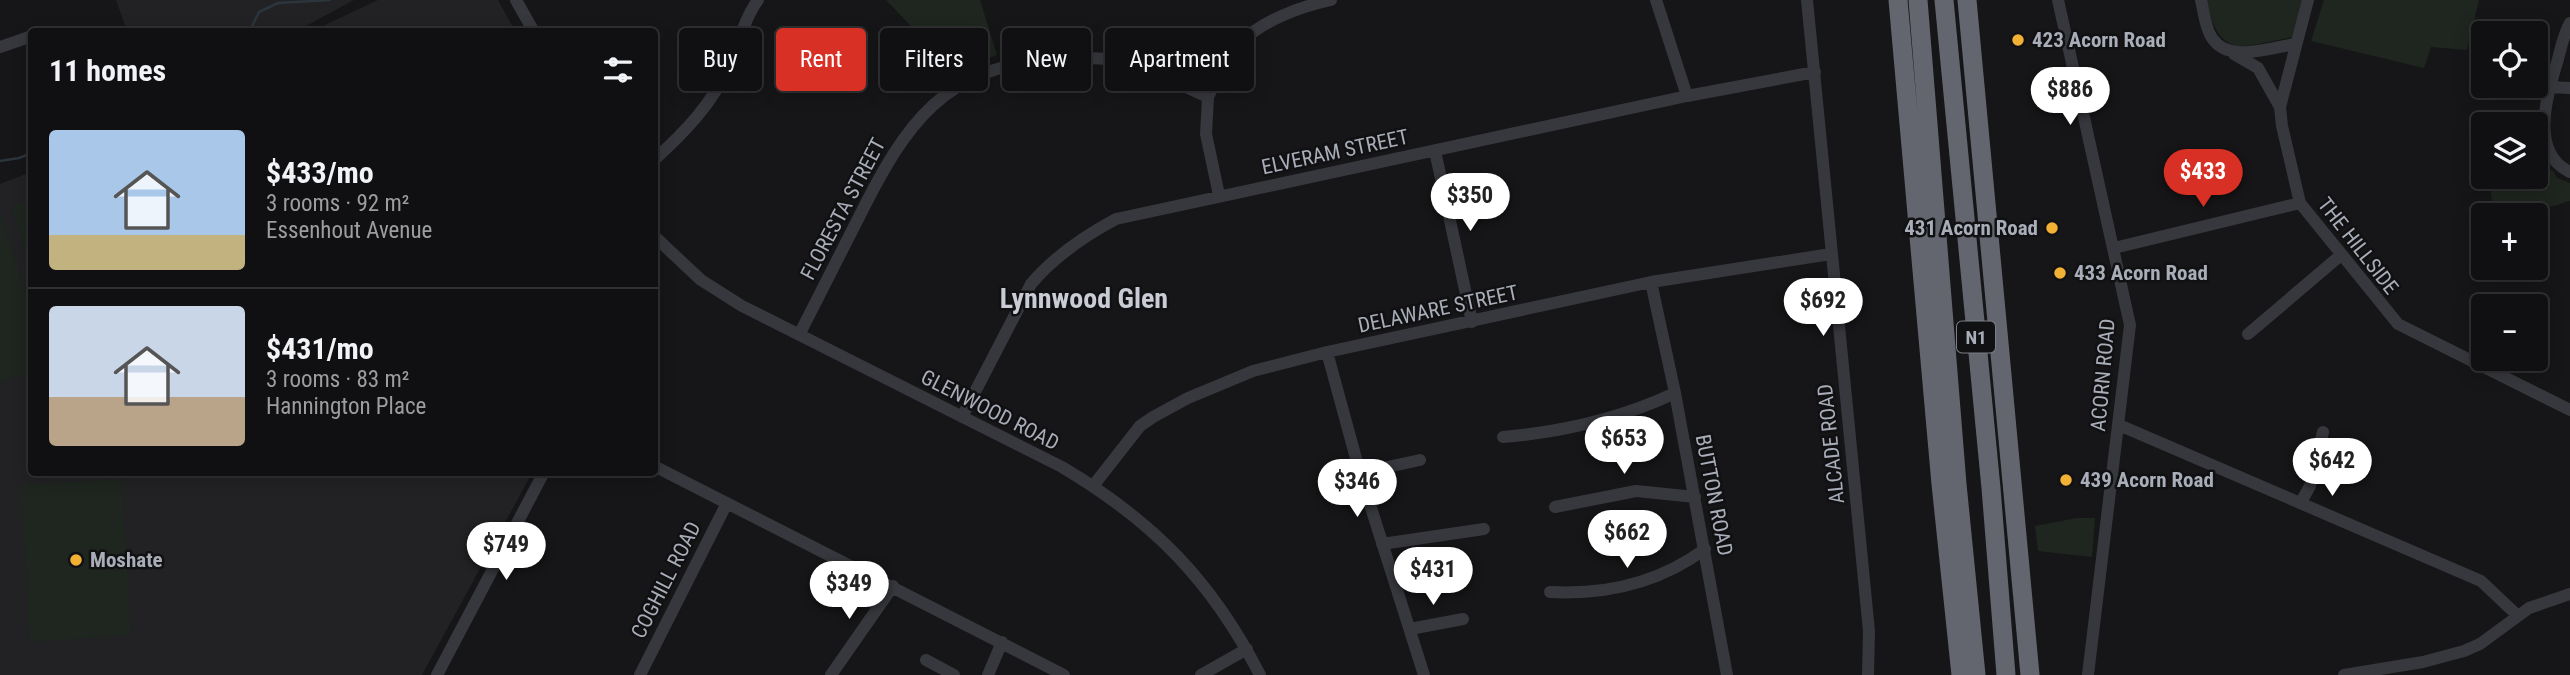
<!DOCTYPE html>
<html lang="en">
<head>
<meta charset="utf-8">
<style>
	body { margin:0; font-family:"Roboto Condensed",sans-serif; background:#19191b; color:#f1f3f6; height:100vh; display:flex; flex-direction:column; font-size:26px; white-space:nowrap }
	* { box-sizing:border-box; margin:0 }
	p { font-size:23px; color:#9c9d9f }
	.icon { flex:none; width:38px; height:38px; fill:none; stroke:currentColor; stroke-width:2; stroke-linecap:round; stroke-linejoin:round }
	.map { position:relative; flex:1; overflow:hidden }
	.sheet { position:absolute; left:28px; top:28px; width:630px; height:448px; display:flex; flex-direction:column; background:#101012; border-radius:7px; box-shadow:0 4px 18px #0003,0 0 0 2px #303032 }
	.sheet>* { flex:none }
	.top-card { position:absolute; left:679px; top:28px; width:665px; height:63px; display:flex; gap:14px }
	.fabs { position:absolute; left:2471px; top:21px; display:grid; gap:14px }
	.fabs a { display:grid; place-items:center; width:77px; height:77px; border-radius:7px; background:#101012; box-shadow:0 4px 18px #0003,0 0 0 2px #303032; font-size:35px }
	.price { position:absolute; translate:-50% -60px; padding:0 16px; border-radius:24px; background:#fff; color:#222; font-size:23px; line-height:46px; filter:drop-shadow(0 2px 4px #0008) }
	.price::after { content:''; position:absolute; left:50%; top:42px; width:21px; height:16px; margin-left:-10px; background:inherit; clip-path:polygon(0 0,100% 0,50% 100%) }
	.price.current { background:#d93025; color:#fff }
	ul { padding:0; list-style:none }
	li { display:flex; align-items:center; gap:21px; height:175px; padding:0 21px }
	li+li { border-top:2px solid #303032 }
	li span { display:grid; place-items:center; flex:none; width:196px; height:140px; border-radius:7px; color:#555 }
	li>.icon { margin-inline-start:auto }
	span .icon { width:84px; height:84px; fill:#fffc; stroke-width:1 }
	li b { font-size:30px }
	h2 { display:flex; justify-content:space-between; align-items:center; height:84px; padding:0 21px; font-size:30px }
	.tag { padding:0 24px; border-radius:7px; background:#101012; box-shadow:0 4px 18px #0003,0 0 0 2px #303032; font-size:24px; line-height:63px }
	.tag.current { background:#d93025; color:#fff }
	.map>svg:first-child { display:block }
	.built { fill:#222225 }
	.green { fill:#1e261f }
	.lines { fill:none; stroke-linecap:round; stroke-linejoin:round }
	.stream { stroke:#2c353c; stroke-width:2.5 }
	.minor { stroke:#37383d; stroke-width:12 }
	.highway { stroke:#63666e; stroke-width:19 }
	.poi-dot { fill:#f2b134; stroke:#111113; stroke-width:2.5 }
	.labels { text-anchor:middle; stroke-width:5; stroke-linejoin:round; paint-order:stroke }
	.shield { fill:#111113; stroke:#7b7e86; stroke-width:2 }
	.shield-label { font-size:19px; font-weight:bold; fill:#a8adb8 }
	.poi-label { font-size:21px; font-weight:bold; fill:#a8adb8; stroke:#111113; text-anchor:start }
	.street-label { font-size:21px; fill:#a8adb8; stroke:#111113 }
	.district-label { font-size:28px; font-weight:bold; fill:#c9ccd4; stroke:#111113 }
</style>
</head>
<body>
<div class="map">
<svg width="2570" height="675" viewBox="0 0 2570 675">
	<rect width="100%" height="100%" fill="#161618"/>
	<path class="built" d="M116 0H354L295 32 127 31Z
		M378 0H498L515 31H312Z
		M31 172 32 472 532 473 422 675H0V184Z"/>
	<path class="green" d="M886 0H980L997 55 954 71Z
		M2206 0H2304L2298 28 2292 37C2241 47 2220 61 2206 0Z
		M2324 0H2479L2467 50 2431 47 2424 68 2311 41Z
		M2473 166 2483 168V177H2512L2516 180 2535 177 2547 169 2553 171 2557 178 2570 183V201C2564 202 2559 205 2553 206 2538 209 2524 198 2516 215H2506L2504 209C2483 199 2497 192 2485 182 2481 178 2475 179 2470 174L2469 169Z
		M31 200H32L31 269 12 207Z
		M0 212 31 312 32 372 0 382Z
		M121 479 131 635 30 642 21 485Z
		M2077 518H2095L2092 557 2038 551 2035 526Z"/>
	<g class="lines">
		<path class="stream" d="M249 32 259 12 278 3 330 0
			M0 161 19 158 32 153"/>
		<path class="minor" d="M516 0 534 32
			M1656 0 1687 96
			M1807 0 1869 631 1868 675
			M2058 0 2130 325 2088 675
			M2201 0C2204 12 2205 28 2212 38 2229 64 2271 47 2296 44
			M2308 0 2280 107 2282 126 2300 203 2398 324 2570 410
			M2570 23C2564 33 2561 47 2558 59 2548 93 2528 152 2570 172
			M0 47 32 36
			M2234 54 2258 68 2280 107
			M2549 87 2570 88
			M1208 97 1206 134 1219 195
			M1435 151 1472 322
			M654 160C685 132 712 104 729 66 739 44 744 19 758 0
			M654 236 701 280 742 306 1062 467C1153 521 1212 581 1260 675
			M2114 248 2300 203
			M1651 282 1675 393 1727 675
			M2248 334 2341 255
			M799 335C819 296 839 256 859 217 905 125 944 64 1056 60 1079 59 1103 56 1125 62 1153 69 1181 86 1208 97 1216 80 1225 60 1238 45 1261 21 1299 7 1331 0
			M1327 352 1360 473 1424 675
			M962 417 1031 284C1053 258 1086 235 1116 219L1687 96 1815 72
			M2119 425 2481 581 2517 615
			M1503 437C1562 432 1622 418 1675 393
			M654 466 1064 675
			M1360 473 1420 460
			M1093 486 1140 426 1153 417 1188 398 1253 371 1327 352 1651 282 1831 254
			M2301 502 2310 486 2323 432
			M1555 507 1636 491 1695 497
			M1382 544 1484 529
			M1550 592C1607 595 1659 583 1705 549
			M1410 629 1463 619
			M926 660 954 675
			M437 675 544 472
			M640 675 727 503
			M831 675 893 586
			M988 675 1002 642
			M1201 675 1247 649
			M2344 675 2423 662 2464 651 2480 644 2529 608 2570 594"/>
		<path class="highway" d="M1898 0 1941 484 1961 675
			M1918 0 1957 484 1976 675
			M1944 0 1991 488 2006 675
			M1967 0 2030 675"/>
	</g>
	<g class="poi-dot">
		<circle cx="2018" cy="40" r="7"/>
		<circle cx="2052" cy="228" r="7"/>
		<circle cx="2060" cy="273" r="7"/>
		<circle cx="2066" cy="480" r="7"/>
		<circle cx="76" cy="560" r="7"/>
	</g>
	<g class="labels">
		<rect class="shield" x="1957" y="321.5" width="38" height="31" rx="5"/>
		<g class="shield-label">
			<text x="1976" y="344">N1</text>
		</g>
		<g class="poi-label">
			<text x="2032" y="47">423 Acorn Road</text>
			<text x="2038" y="235" text-anchor="end">431 Acorn Road</text>
			<text x="2074" y="280">433 Acorn Road</text>
			<text x="2080" y="487">439 Acorn Road</text>
			<text x="90" y="567">Moshate</text>
		</g>
		<g class="street-label">
			<text transform="translate(1335 152) rotate(-12)" y="7">ELVERAM STREET</text>
			<text transform="translate(843 209) rotate(-62)" y="7">FLORESTA STREET</text>
			<text transform="translate(2358 246) rotate(52)" y="7">THE HILLSIDE</text>
			<text transform="translate(1438 309) rotate(-12)" y="7">DELAWARE STREET</text>
			<text transform="translate(2103 375) rotate(-85)" y="7">ACORN ROAD</text>
			<text transform="translate(990 410) rotate(27)" y="7">GLENWOOD ROAD</text>
			<text transform="translate(1831 444) rotate(-96)" y="7">ALCADE ROAD</text>
			<text transform="translate(1714 495) rotate(79)" y="7">BUTTON ROAD</text>
			<text transform="translate(666 580) rotate(-63)" y="7">COGHILL ROAD</text>
		</g>
		<g class="district-label">
			<text x="1084" y="308">Lynnwood Glen</text>
		</g>
	</g>
</svg>
<div class="fabs">
<a><svg class="icon" aria-label="locate" viewBox="0 0 24 24"><circle cx="12" cy="12" r="6"/><path d="M12 2v4M12 18v4M2 12h4M18 12h4"/></svg></a>
<a><svg class="icon" aria-label="layers" viewBox="0 0 24 24"><path d="M12 4l9 5-9 5-9-5zM3 14l9 5 9-5"/></svg></a>
<a>+</a>
<a>−</a>
</div>
<b class="price" style="left:2070px;top:127px">$886</b>
<b class="price current" style="left:2203px;top:209px">$433</b>
<b class="price" style="left:1470px;top:233px">$350</b>
<b class="price" style="left:1823px;top:338px">$692</b>
<b class="price" style="left:1624px;top:476px">$653</b>
<b class="price" style="left:2332px;top:498px">$642</b>
<b class="price" style="left:1357px;top:519px">$346</b>
<b class="price" style="left:1627px;top:570px">$662</b>
<b class="price" style="left:506px;top:582px">$749</b>
<b class="price" style="left:1433px;top:607px">$431</b>
<b class="price" style="left:849px;top:621px">$349</b>
<div class="top-card">
<a class="tag">Buy</a>
<a class="tag current">Rent</a>
<a class="tag">Filters</a>
<a class="tag">New</a>
<a class="tag">Apartment</a>
</div>
<section class="sheet">
<h2>11 homes<svg class="icon" aria-label="filters" viewBox="0 0 24 24"><path d="M4 7h16M4 17h16"/><circle cx="9" cy="7" r="2"/><circle cx="15" cy="17" r="2"/></svg></h2>
<ul>
<li><span style="background:linear-gradient(#a9c7e8 75%,#c2b280 0)"><svg class="icon" aria-label="home" viewBox="0 0 24 24"><path d="M3 11l9-7 9 7M6 9v11h12V9"/></svg></span><div><b>$433/mo</b><p>3 rooms · 92 m²</p><p>Essenhout Avenue</p></div></li>
<li><span style="background:linear-gradient(#c9d6e8 65%,#b9a48a 0)"><svg class="icon" aria-label="home" viewBox="0 0 24 24"><path d="M3 11l9-7 9 7M6 9v11h12V9"/></svg></span><div><b>$431/mo</b><p>3 rooms · 83 m²</p><p>Hannington Place</p></div></li>
</ul>
</section>
</div>
</body>
</html>
